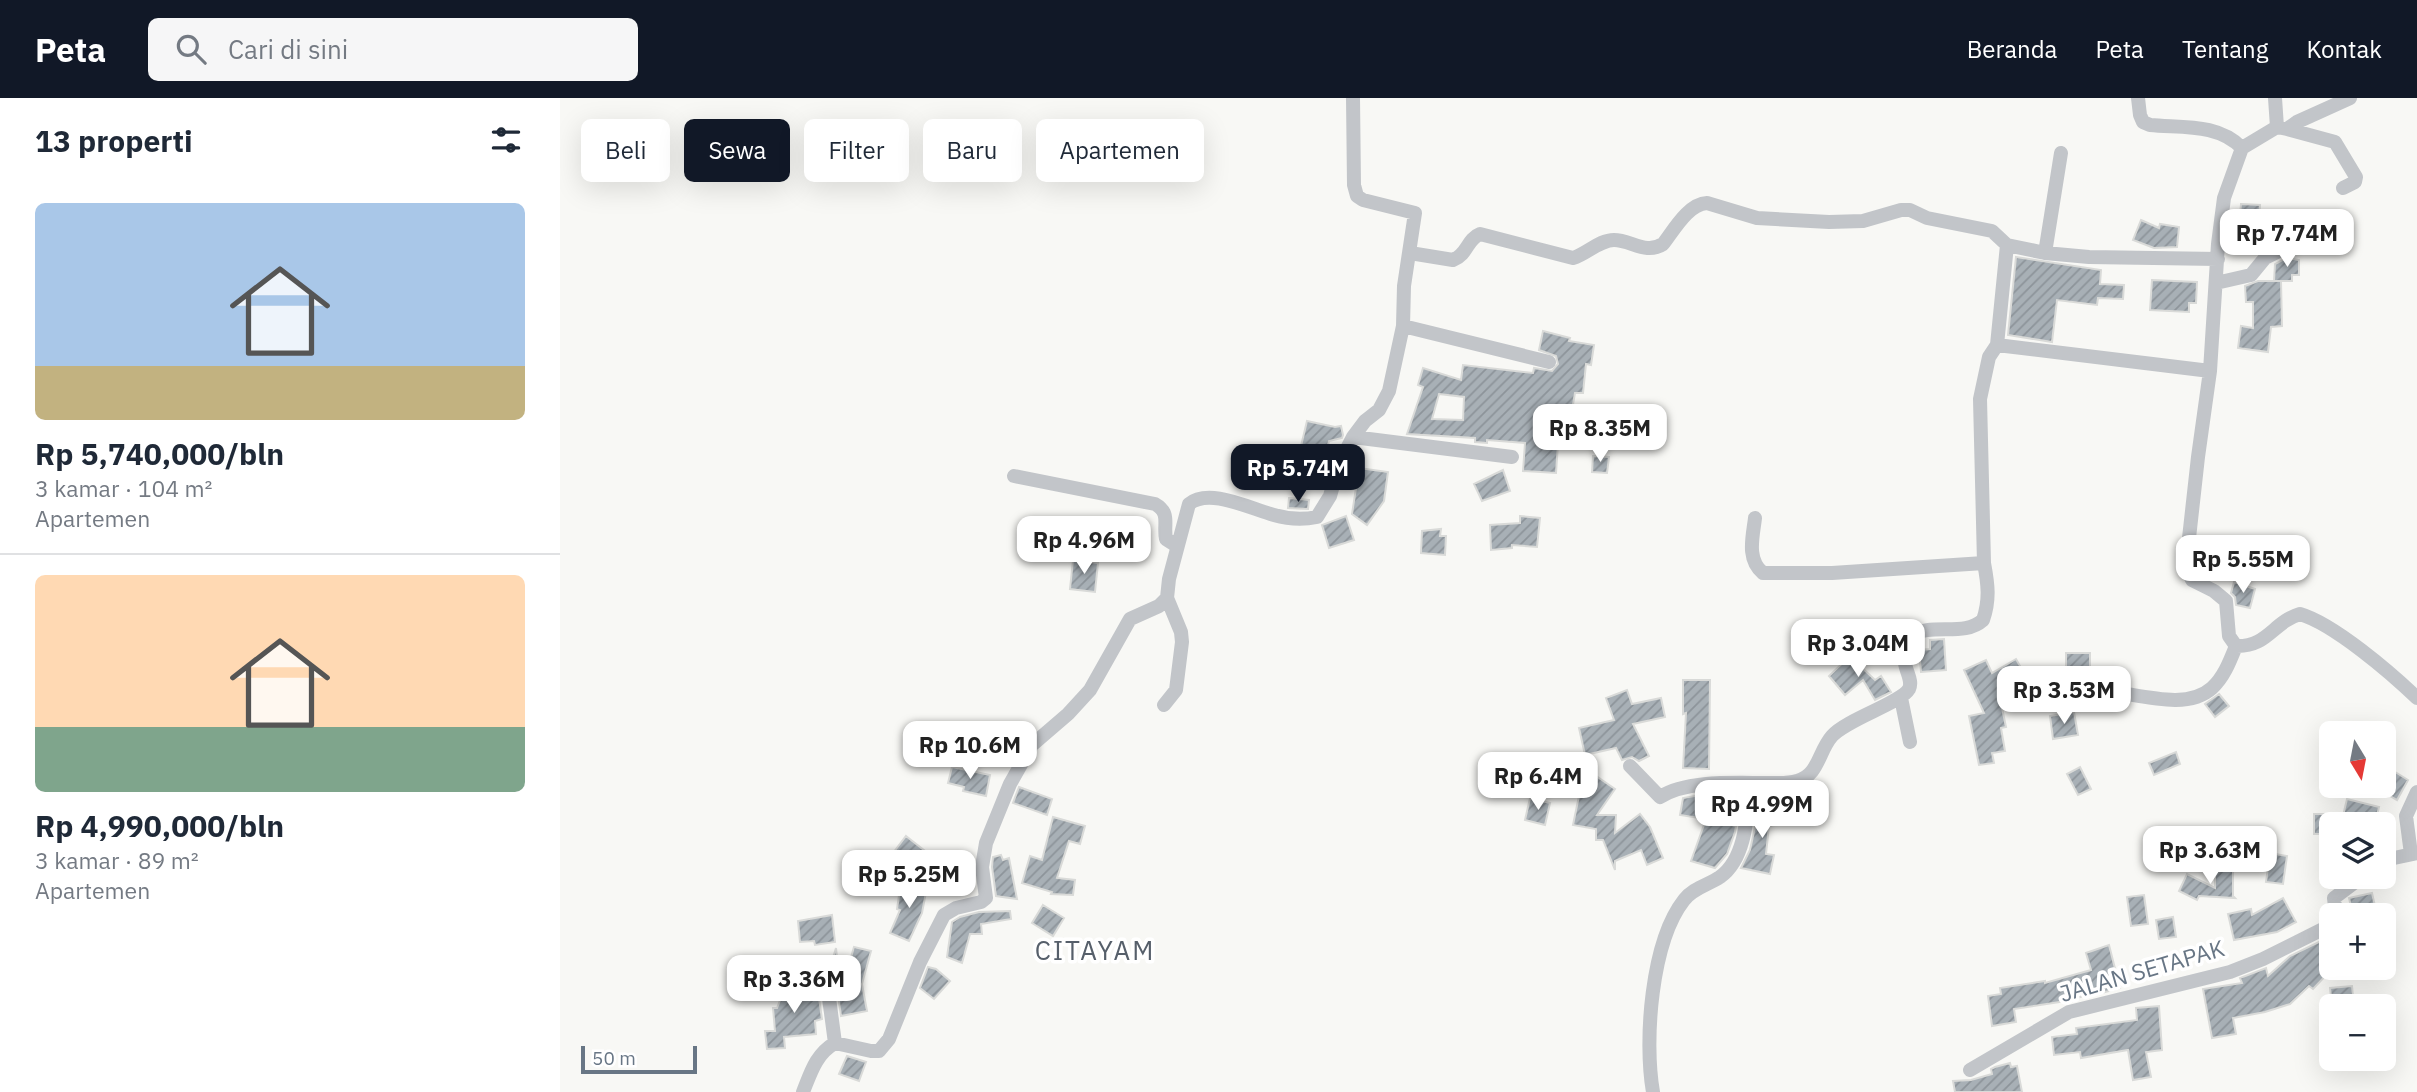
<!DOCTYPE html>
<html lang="id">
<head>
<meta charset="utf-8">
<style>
	body { margin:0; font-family:"IBM Plex Sans",sans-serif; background:#f6f6f7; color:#1f2937; height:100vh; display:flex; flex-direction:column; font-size:26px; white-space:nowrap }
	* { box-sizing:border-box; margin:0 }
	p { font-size:23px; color:#747a83 }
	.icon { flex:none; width:38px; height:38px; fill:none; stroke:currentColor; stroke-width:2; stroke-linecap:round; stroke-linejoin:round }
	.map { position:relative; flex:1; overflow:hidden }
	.drawer { display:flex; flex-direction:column; background:#fff; width:560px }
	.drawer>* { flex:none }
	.top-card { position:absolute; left:21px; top:21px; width:665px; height:63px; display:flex; gap:14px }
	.needle { width:46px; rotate:170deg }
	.buttons { position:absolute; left:1759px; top:623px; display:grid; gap:14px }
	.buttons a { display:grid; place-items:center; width:77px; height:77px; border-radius:10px; background:#fff; box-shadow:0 7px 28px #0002; font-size:35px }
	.scale { position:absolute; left:21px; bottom:18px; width:116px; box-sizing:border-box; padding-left:7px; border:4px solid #687685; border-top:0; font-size:19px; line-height:24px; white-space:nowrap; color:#687685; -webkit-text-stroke:5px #fff; paint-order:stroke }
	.price { position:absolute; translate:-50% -60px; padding:0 16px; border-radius:14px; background:#fff; color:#222; font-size:23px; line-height:46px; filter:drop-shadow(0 2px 4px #0008) }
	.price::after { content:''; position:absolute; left:50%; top:42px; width:21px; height:16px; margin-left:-10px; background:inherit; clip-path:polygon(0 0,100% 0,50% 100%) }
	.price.selected { background:#111827; color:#fff }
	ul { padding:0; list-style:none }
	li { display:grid; align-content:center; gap:14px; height:371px; padding:0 35px }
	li+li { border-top:2px solid #e0e1e3 }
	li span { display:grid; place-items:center; height:217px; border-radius:10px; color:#555 }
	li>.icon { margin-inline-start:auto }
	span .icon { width:126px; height:126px; fill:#fffc; stroke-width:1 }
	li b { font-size:30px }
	h2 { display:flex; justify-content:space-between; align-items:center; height:84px; padding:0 35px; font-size:30px }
	.chip { padding:0 24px; border-radius:10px; background:#fff; box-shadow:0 7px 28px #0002; font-size:24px; line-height:63px }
	.chip.selected { background:#111827; color:#fff }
	header { display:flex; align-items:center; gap:42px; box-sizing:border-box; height:98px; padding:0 35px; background:#111827; color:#fff }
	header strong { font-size:33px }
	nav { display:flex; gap:38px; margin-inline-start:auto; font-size:24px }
	.search { width:490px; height:63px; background:#f6f6f7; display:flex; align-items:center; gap:18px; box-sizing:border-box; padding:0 24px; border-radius:10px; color:#747a83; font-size:26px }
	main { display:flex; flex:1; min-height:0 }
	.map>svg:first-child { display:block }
	.building { fill:url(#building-hatch); stroke:#d9dad8; stroke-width:2; fill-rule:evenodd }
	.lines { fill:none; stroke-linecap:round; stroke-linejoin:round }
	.minor { stroke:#c2c5c9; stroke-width:14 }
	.labels { text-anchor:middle; stroke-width:7; stroke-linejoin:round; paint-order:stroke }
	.street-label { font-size:23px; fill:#687685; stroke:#fff }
	.quarter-label { font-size:26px; letter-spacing:2px; fill:#565f6a; stroke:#fff }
</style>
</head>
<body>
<header>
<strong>Peta</strong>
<div class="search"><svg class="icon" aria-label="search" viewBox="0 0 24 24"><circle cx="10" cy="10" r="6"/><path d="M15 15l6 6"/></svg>Cari di sini</div>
<nav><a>Beranda</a><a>Peta</a><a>Tentang</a><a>Kontak</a></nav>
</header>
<main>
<section class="drawer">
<h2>13 properti<svg class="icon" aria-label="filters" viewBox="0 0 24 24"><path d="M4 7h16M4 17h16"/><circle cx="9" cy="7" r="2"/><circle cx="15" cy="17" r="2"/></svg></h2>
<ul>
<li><span style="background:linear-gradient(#a9c7e8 75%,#c2b280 0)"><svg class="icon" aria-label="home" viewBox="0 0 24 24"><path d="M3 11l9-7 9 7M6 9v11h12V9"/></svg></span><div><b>Rp 5,740,000/bln</b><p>3 kamar · 104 m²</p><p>Apartemen</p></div></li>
<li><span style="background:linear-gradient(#ffd9b3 70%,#7fa58c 0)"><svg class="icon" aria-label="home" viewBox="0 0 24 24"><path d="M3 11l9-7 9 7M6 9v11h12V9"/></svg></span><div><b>Rp 4,990,000/bln</b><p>3 kamar · 89 m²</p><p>Apartemen</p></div></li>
</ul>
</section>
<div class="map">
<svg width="1857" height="994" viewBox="0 0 1857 994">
	<defs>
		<pattern id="building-hatch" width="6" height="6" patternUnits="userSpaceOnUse" patternTransform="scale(1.75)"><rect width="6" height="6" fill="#a8b0b6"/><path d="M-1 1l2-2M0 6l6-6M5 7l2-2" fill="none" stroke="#8d949a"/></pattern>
	</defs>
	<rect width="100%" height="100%" fill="#f8f8f5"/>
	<path class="building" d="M1681 106 1700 107 1698 137 1671 135 1672 117H1680Z
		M1581 122 1599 130 1600 126 1619 129 1617 149 1594 150 1573 142Z
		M1730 158H1733V161L1739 162V177H1732V183H1714L1715 166Z
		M1456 159 1541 172 1540 186 1564 187 1563 201 1538 200 1537 207 1497 202 1492 244 1448 237Z
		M1592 182 1637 184 1636 205H1629V214L1590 212Z
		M1698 183H1721L1722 228 1711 229 1708 254 1678 250 1681 228 1693 230V204H1686L1685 188Z
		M983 233 1010 240 1009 243 1034 247 1031 267 1026 266 1023 295H1015L1009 329 1045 333 1042 352 998 346 996 375 963 373 965 345 927 342V345L915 344V340L847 336 863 289 858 287 863 270 901 282 903 267 973 275 974 270 992 273 998 266 996 258 979 252ZM879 296 904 299 903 322 872 321Z
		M747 323 775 329 781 328 783 337 782 340 769 343 766 354 741 348Z
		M1033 358 1049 359 1047 375 1032 374Z
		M799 370 828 374 824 403 807 427 792 416 796 390 788 389 790 376 798 377Z
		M943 372 950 393 922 403 914 386Z
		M729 400 749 402 748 411 728 410Z
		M786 418 794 442 769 450 762 427Z
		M960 418 980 420 977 449 952 447V450L931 452 930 427 960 425Z
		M881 431 880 438H886L885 457 861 455 862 433Z
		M513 462 538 465 535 494 510 491Z
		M1674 484 1695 491 1690 510 1676 507 1675 499 1671 495Z
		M1384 541 1386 572 1361 574 1359 552 1370 551V542Z
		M1506 555H1530V579L1506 580Z
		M1288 560 1296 564 1315 582 1321 578 1331 594 1315 602 1303 582 1285 597 1269 578Z
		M1456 561 1469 584 1440 600 1446 629 1441 630 1445 653 1432 655 1434 665 1419 667 1409 618 1424 615 1404 572 1426 562 1432 575Z
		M1123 582H1150L1149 671 1123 670 1126 615 1123 616Z
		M1067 592 1072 606 1101 600 1105 619 1073 626 1089 658 1079 663 1072 659 1062 662 1056 650 1025 657 1019 630 1054 622 1046 600Z
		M1659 596 1669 608 1655 619 1645 606Z
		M1514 614 1518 637 1493 641 1490 618Z
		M1616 654 1620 666 1594 677 1589 665Z
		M997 658 1010 660 1055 691 1037 717H1056L1055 735 1080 716 1090 729 1103 760 1087 767 1081 752 1055 763V772L1043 742H1036V731L1013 727 1020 693 992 688Z
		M392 669 430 677 426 698 403 693 404 689 388 685Z
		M1520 669 1531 691 1518 697 1507 676Z
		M1832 672 1848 682 1837 702 1820 692Z
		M459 689 492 701 487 717 453 705Z
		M1146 696 1145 699 1173 702 1171 727 1176 728 1175 734 1167 756 1155 770 1131 763 1146 721 1120 717 1123 700Z
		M970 700 990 705 985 727 965 722Z
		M1787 701 1819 709 1815 726H1781Z
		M1214 703 1217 726 1209 728 1206 756 1214 757 1210 776 1181 770 1190 752 1195 729 1198 730V705Z
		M1754 716H1771V736H1754Z
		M493 719 525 728 520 746 509 743 497 780 515 782 513 797 491 796 492 794 462 785 470 758 482 762Z
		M346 738 365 753 349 774 330 759Z
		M1710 755 1727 758 1723 786 1706 784Z
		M441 757 443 762 449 760 457 801 436 798 432 769 433 759Z
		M377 768 397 771 394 793 374 791Z
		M1655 770 1673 771V798L1675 800 1639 798 1637 802 1619 793 1627 776 1655 790Z
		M341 784 367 789 362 815 349 843 330 835 340 812 337 811Z
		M1812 795 1817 817H1793L1789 800Z
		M1584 797 1588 826 1571 828 1567 799Z
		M1723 800 1736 824 1717 834 1674 842 1668 816 1691 811 1692 817Z
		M483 807 504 820 493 838 472 825Z
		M450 813 451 821 421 826 422 836H410L402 865 387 859 392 824 400 819 419 814Z
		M272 817 275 844 255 847 254 843 240 844 238 823Z
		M1613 819 1616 839 1599 841 1596 822Z
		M1771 838V872L1753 891 1749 888 1730 906 1705 914 1673 920 1676 936 1652 940 1643 891 1682 885 1680 880 1706 870 1708 878 1730 858Z
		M1549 847 1560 890 1538 896V894L1506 903 1454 911 1456 924 1432 928 1428 898 1441 896 1440 890 1485 883V885L1531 872 1526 855Z
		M294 849 311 853 302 886 307 913 281 918 276 883 274 879 268 876 276 850 281 894Z
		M368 869 376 871 390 883 374 901 360 890Z
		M228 882 258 893 262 921 255 923 256 936 224 939 225 950 207 951 205 933H215L213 910H217Z
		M1792 888 1794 908H1772L1770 890Z
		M1599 908 1602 952 1586 954 1591 979 1573 982 1568 952 1521 960 1520 954 1494 957 1492 939 1517 936 1516 930 1577 922 1576 910Z
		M287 958 306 964 299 983 279 976Z
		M1450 965 1451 969 1457 968 1462 994H1395L1393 983 1411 982 1432 976 1431 971 1435 969Z"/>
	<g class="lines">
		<path class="minor" d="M1578 0 1580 17 1583 24 1590 27C1622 30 1658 25 1682 50
			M1715 0 1717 29
			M1790 0 1737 24 1727 31 1717 29 1682 50 1664 100 1658 146 1650 273 1638 359 1626 467 1632 482 1654 493 1666 503 1669 538 1676 548C1708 549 1713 524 1740 516 1774 526 1831 575 1857 600
			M1727 31 1775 44 1796 79 1795 84 1783 90
			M850 155 893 162C908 156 907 141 920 136L1013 160C1027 156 1039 142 1054 142 1071 142 1086 157 1103 146 1114 132 1128 106 1147 105L1197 120 1269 124 1303 123 1341 112H1350L1367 120 1432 133 1447 147 1485 155 1529 159 1658 161
			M1485 155 1501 55
			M1656 185 1691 177 1705 160 1727 149 1732 128
			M843 228 989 264
			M1437 247 1650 273
			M793 339 952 359
			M454 378 595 406C611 415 603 426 606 441L617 448
			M1195 420C1193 438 1186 461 1203 475H1272L1424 465
			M1341 600 1350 644
			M604 607 616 592 622 544 621 534 607 500
			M1487 607C1496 601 1505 595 1516 593 1555 585 1620 619 1652 590 1664 579 1670 563 1676 548
			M1070 668 1100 699C1127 682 1174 685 1205 685 1215 685 1227 686 1237 683 1259 677 1258 654 1272 638 1287 621 1341 605 1349 591 1353 583 1346 574 1345 565 1345 557 1347 547 1350 539 1371 523 1403 540 1423 522 1430 502 1428 486 1424 465L1420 301 1429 259 1437 247 1447 147
			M1851 756 1846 718 1857 694
			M1824 766 1834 760 1857 755
			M1776 817 1774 800 1802 779
			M267 885 275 945
			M1410 972 1509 914 1670 874 1703 861 1771 827
			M243 994C251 974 256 956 275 945L311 953H319L329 941 360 864 384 817 396 810 421 804 426 800 422 769 426 745 450 686 472 647 508 616 530 592 570 521 599 508 607 500 609 481 629 406C649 389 691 411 714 417 728 421 742 422 757 419L770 398 779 366 793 339 805 323 819 312 829 293 843 228 844 188 855 115 803 102 797 98 794 87 793 0
			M1093 994C1084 943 1091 844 1124 802 1133 790 1148 787 1160 779 1187 760 1187 715 1190 685"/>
	</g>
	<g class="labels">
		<g class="street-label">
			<text transform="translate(1582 873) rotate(-16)" y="8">JALAN SETAPAK</text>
		</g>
		<g class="quarter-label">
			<text x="535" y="862">CITAYAM</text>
		</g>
	</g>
</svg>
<div class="buttons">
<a><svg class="needle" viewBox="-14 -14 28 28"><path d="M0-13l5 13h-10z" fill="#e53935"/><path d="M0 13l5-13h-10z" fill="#747a83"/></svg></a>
<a><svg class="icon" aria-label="layers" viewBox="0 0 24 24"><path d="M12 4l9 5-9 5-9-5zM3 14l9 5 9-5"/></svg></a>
<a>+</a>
<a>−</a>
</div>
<div class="scale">50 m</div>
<b class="price" style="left:1727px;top:171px">Rp 7.74M</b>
<b class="price" style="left:1040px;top:366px">Rp 8.35M</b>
<b class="price selected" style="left:738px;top:406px">Rp 5.74M</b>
<b class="price" style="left:524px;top:478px">Rp 4.96M</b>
<b class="price" style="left:1683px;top:497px">Rp 5.55M</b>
<b class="price" style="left:1298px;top:581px">Rp 3.04M</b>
<b class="price" style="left:1504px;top:628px">Rp 3.53M</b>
<b class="price" style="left:410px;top:683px">Rp 10.6M</b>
<b class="price" style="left:978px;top:714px">Rp 6.4M</b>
<b class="price" style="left:1202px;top:742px">Rp 4.99M</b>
<b class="price" style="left:1650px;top:788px">Rp 3.63M</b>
<b class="price" style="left:349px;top:812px">Rp 5.25M</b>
<b class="price" style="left:234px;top:917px">Rp 3.36M</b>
<div class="top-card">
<a class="chip">Beli</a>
<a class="chip selected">Sewa</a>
<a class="chip">Filter</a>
<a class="chip">Baru</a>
<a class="chip">Apartemen</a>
</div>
</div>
</main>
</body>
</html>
